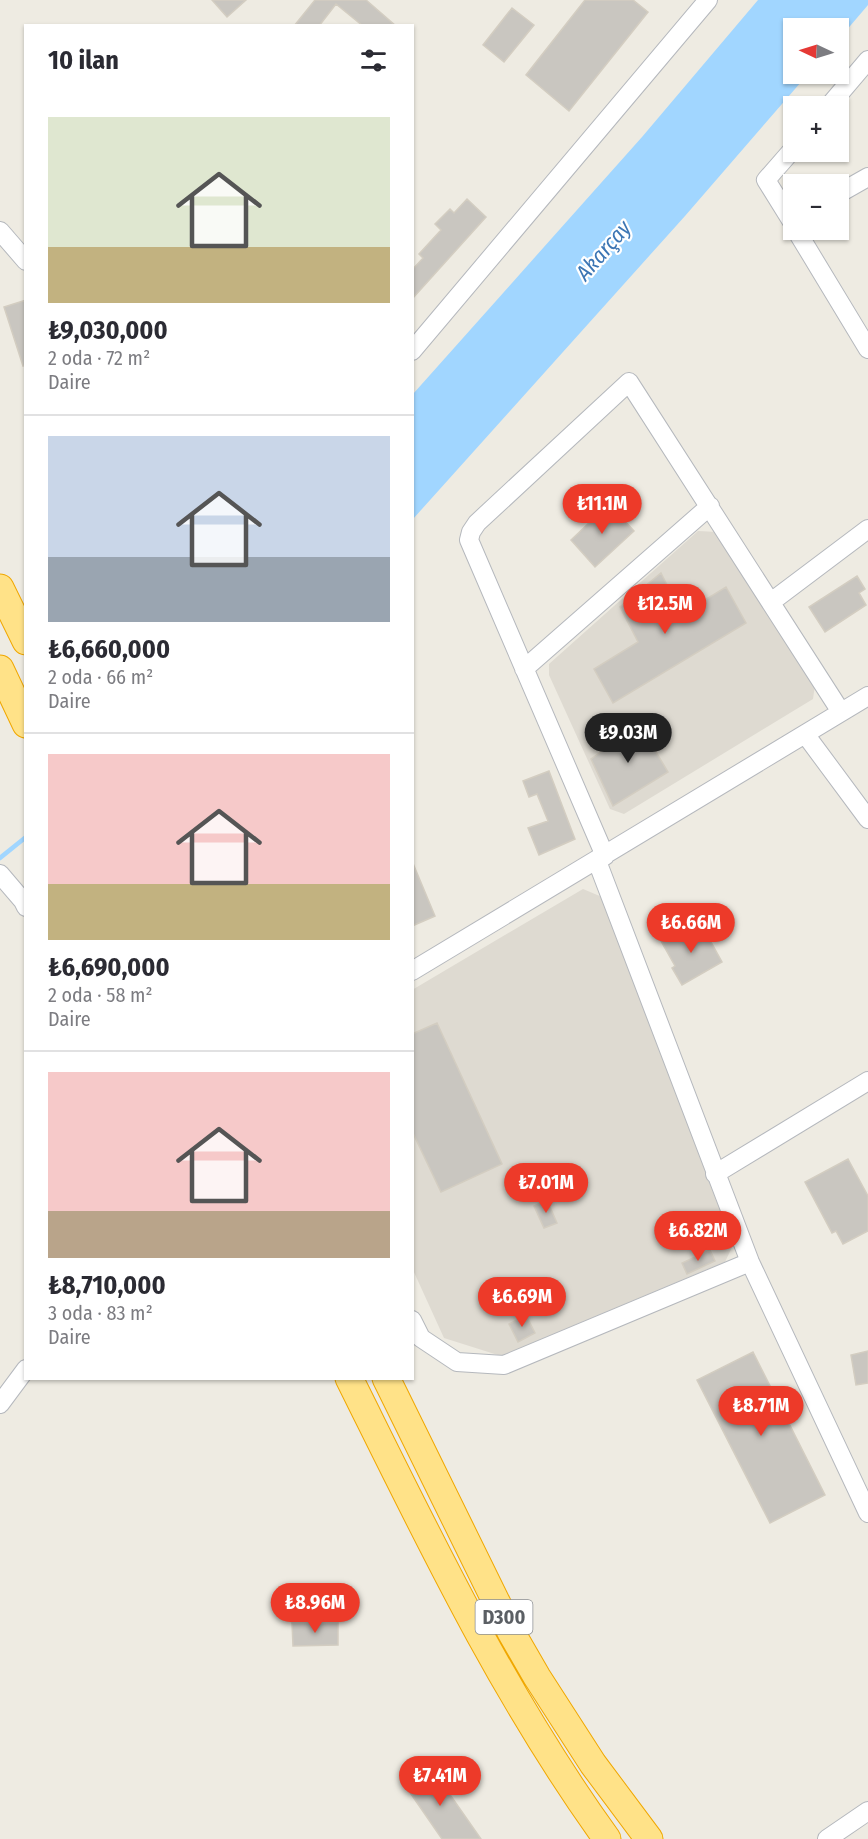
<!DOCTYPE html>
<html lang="tr">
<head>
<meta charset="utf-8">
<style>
	body { margin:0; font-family:"Fira Sans Condensed",sans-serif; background:#f2f2f3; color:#2b2b33; height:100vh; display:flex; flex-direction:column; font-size:22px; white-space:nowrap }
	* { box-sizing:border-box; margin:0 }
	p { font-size:20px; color:#7c7c81 }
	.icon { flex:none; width:33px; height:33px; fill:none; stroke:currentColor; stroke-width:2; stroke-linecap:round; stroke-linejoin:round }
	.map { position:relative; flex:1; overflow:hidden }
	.sheet { position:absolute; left:24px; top:24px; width:390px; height:1356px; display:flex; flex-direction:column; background:#fff; border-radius:0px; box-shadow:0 2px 4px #0004 }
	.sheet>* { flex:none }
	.needle { width:39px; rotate:274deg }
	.controls { position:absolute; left:783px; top:18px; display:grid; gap:12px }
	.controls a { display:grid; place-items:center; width:66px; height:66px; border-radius:0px; background:#fff; box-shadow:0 2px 4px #0004; font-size:30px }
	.price { position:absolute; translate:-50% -51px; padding:0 14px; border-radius:21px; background:#ed3a29; color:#fff; font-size:20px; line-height:39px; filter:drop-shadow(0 2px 3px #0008) }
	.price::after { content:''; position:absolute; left:50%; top:36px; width:18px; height:14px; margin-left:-9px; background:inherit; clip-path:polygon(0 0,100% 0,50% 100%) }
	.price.current { background:#222; color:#fff }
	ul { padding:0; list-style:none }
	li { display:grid; align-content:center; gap:12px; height:318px; padding:0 24px }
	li+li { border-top:2px solid #e1e1e2 }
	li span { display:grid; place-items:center; height:186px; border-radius:0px; color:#555 }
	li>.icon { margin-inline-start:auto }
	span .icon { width:108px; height:108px; fill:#fffc; stroke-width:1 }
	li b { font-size:26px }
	h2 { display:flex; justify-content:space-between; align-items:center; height:72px; padding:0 24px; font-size:26px }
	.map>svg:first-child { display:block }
	.education { fill:#dedad1 }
	.water { fill:#a1d6ff }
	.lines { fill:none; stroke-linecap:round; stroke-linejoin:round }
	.stream { stroke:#a1d6ff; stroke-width:4.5 }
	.building { fill:#c9c6c0; stroke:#d3cdc1; stroke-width:1.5 }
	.minor-casing { stroke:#b5b8bd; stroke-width:20 }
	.highway-casing { stroke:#f0a700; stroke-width:29 }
	.minor { stroke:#fff; stroke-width:18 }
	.highway { stroke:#ffe288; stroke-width:27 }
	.labels { text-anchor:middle; stroke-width:4.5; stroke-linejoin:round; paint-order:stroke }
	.shield { fill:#fff; stroke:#8c8f92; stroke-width:1.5 }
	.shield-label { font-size:20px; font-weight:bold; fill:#5b5f64 }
	.water-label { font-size:22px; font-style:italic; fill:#3c76b4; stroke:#fff }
</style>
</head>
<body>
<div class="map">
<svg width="868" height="1839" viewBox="0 0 868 1839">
	<rect width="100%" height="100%" fill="#eeebe2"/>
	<path class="education" d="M698 531 717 532 815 685 813 699 624 814 610 809 549 675V664Z
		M583 889 602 897 733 1245 725 1262 501 1356 444 1338 413 1270 412 990Z"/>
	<path class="water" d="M758 0H868V5L839 39 838 28H794V74H808L685 216 413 519V394L642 137Z"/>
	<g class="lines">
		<path class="stream" d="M0 858 26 837"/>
	</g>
	<path class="building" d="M212 0H246L227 17Z
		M315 0H366L396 26H363L336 4 319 26H294Z
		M585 0H633L648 12 569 111 526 75Z
		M512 8 534 25 504 62 483 45Z
		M467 199 486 217 412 299V270L423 258 419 254 441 230 435 224 450 209 454 213Z
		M26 300V365L23 366 4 307Z
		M609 504 634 531 595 567 571 540Z
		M661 573 682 614 726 587 746 623 613 703 594 669 638 642 620 607Z
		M857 576 865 589 859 593 866 605 825 632 809 607Z
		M626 725 630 733 640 725 668 772 613 806 591 759 605 749 601 742Z
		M549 771 575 839 539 855 528 828 548 821 537 794 529 797 523 781Z
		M412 861 435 916 412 926Z
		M691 924 698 937 706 933 722 962 682 985 672 968 675 966 661 941Z
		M437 1023 502 1164 441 1192 412 1131V1034Z
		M848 1159 868 1196V1231L843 1244 836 1231 832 1233 805 1182Z
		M547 1200 557 1223 544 1228 534 1206Z
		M710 1250 715 1261 687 1274 682 1263Z
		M526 1315 535 1333 518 1342 509 1324Z
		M868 1351V1383L856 1385 851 1355Z
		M753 1352 825 1495 770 1523 697 1380Z
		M292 1623H338V1645L293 1646Z
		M430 1766 481 1839H442L404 1784Z"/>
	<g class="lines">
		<defs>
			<path id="minor" d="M829 106 868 60
				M794 148 766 180 794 225
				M838 194 868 177
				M796 230 868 349
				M0 231 26 261
				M412 351 708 0
				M771 602 868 529
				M524 669 710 506
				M805 734 868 819
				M605 856 469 540 471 532 477 523 629 382 841 712
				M597 861 750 1262 868 1513
				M0 874 23 901 26 907
				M412 971 868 696
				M715 1174 868 1081
				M412 1320 421 1338 457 1362 504 1365 750 1262
				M0 1404 26 1369
				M827 1839 868 1811"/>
			<path id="highway" d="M0 588 26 641
				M0 669 26 724
				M349 1378C428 1537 503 1695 607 1839
				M386 1378 511 1632 537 1677 593 1764 649 1839"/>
		</defs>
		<use href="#minor" class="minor-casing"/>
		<use href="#highway" class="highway-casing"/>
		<use href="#minor" class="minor"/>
		<use href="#highway" class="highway"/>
	</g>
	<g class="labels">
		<rect class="shield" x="475.5" y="1600" width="57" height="34" rx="4.5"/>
		<g class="shield-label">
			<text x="504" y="1624">D300</text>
		</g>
		<g class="water-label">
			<text transform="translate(603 250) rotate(-49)" y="8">Akarçay</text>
		</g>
	</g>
</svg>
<div class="controls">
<a><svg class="needle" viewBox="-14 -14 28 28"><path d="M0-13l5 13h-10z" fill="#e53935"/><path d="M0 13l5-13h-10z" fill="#7c7c81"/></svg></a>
<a>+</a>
<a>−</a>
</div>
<b class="price" style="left:602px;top:535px">₺11.1M</b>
<b class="price" style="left:665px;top:635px">₺12.5M</b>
<b class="price current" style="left:628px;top:764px">₺9.03M</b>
<b class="price" style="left:691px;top:954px">₺6.66M</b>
<b class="price" style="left:546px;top:1214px">₺7.01M</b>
<b class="price" style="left:698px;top:1262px">₺6.82M</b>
<b class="price" style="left:522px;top:1328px">₺6.69M</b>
<b class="price" style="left:761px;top:1437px">₺8.71M</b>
<b class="price" style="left:315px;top:1634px">₺8.96M</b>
<b class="price" style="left:440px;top:1807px">₺7.41M</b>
<section class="sheet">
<h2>10 ilan<svg class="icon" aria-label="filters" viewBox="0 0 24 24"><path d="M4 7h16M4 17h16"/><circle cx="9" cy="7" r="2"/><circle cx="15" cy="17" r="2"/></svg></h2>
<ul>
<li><span style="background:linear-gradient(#dfe7d0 70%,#c2b280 0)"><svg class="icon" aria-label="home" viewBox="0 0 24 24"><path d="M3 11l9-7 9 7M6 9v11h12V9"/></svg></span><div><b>₺9,030,000</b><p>2 oda · 72 m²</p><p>Daire</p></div></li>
<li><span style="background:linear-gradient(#c9d6e8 65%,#9aa5b1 0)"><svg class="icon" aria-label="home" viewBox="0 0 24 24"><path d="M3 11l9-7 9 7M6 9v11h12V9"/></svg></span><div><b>₺6,660,000</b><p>2 oda · 66 m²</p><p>Daire</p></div></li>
<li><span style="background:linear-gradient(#f6c9c9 70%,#c2b280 0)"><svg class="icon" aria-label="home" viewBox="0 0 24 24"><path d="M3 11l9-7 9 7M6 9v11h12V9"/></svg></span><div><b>₺6,690,000</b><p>2 oda · 58 m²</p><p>Daire</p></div></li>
<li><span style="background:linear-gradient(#f6c9c9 75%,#b9a48a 0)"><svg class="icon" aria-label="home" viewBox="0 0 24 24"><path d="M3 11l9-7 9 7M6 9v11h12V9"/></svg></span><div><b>₺8,710,000</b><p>3 oda · 83 m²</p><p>Daire</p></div></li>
</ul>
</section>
</div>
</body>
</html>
